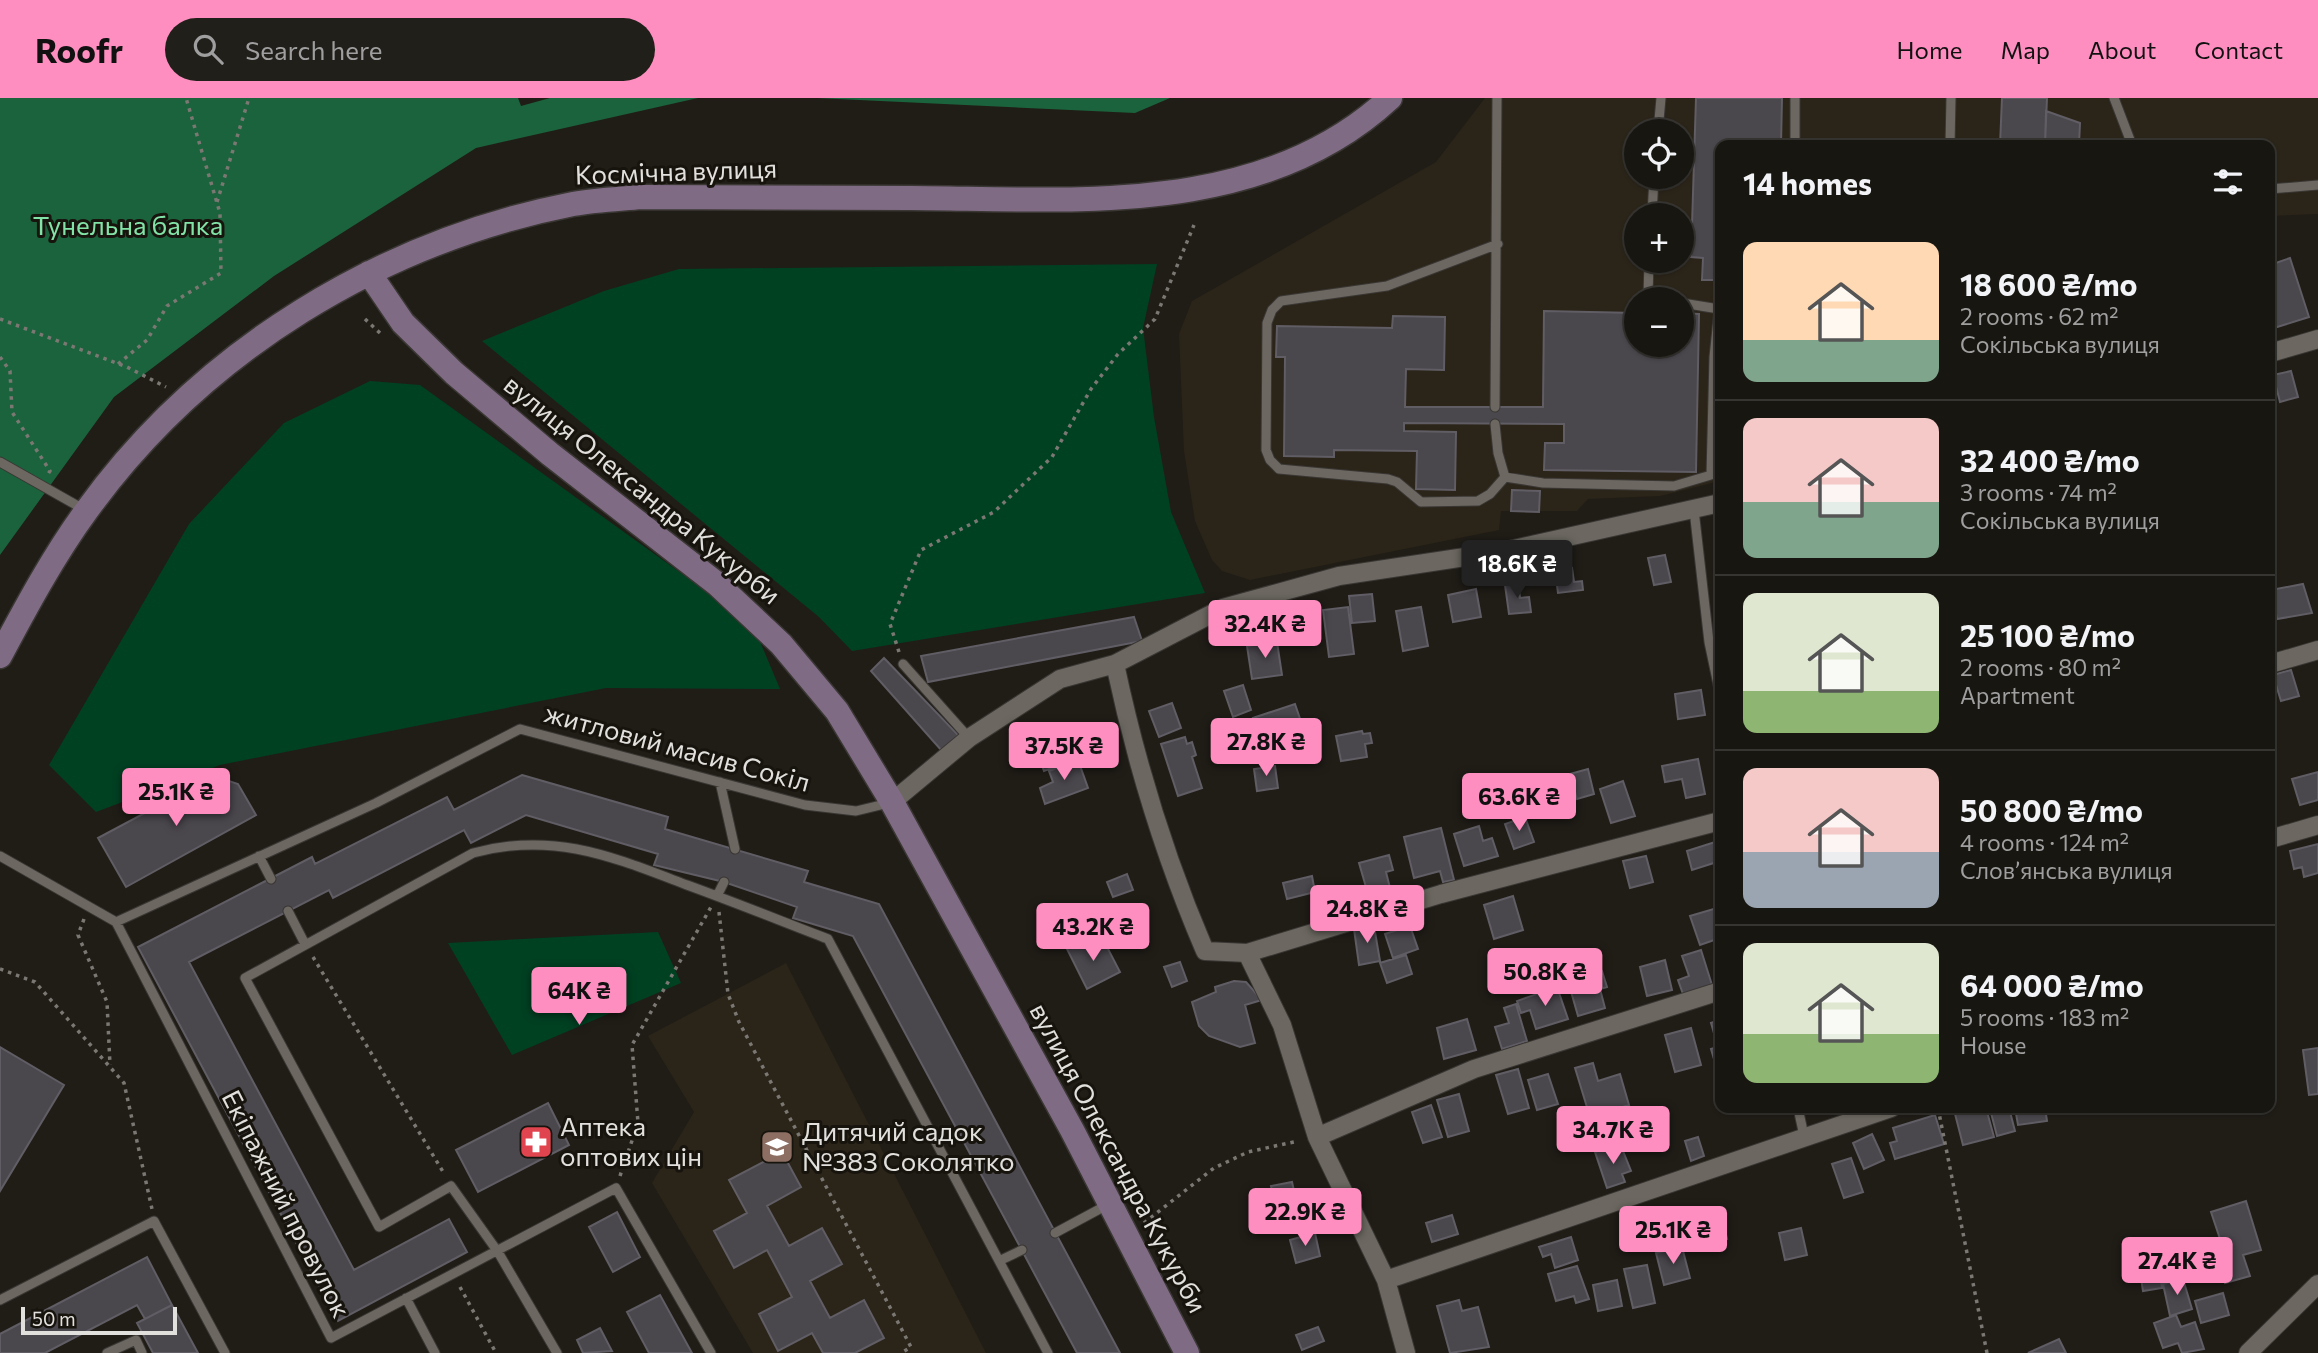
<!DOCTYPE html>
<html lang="en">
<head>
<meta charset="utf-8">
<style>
	body { margin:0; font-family:Commissioner,sans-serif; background:#211f1a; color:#f1f3f6; height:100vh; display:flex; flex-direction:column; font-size:26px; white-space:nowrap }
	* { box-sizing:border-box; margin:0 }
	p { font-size:23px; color:#9f9f9f }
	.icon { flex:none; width:38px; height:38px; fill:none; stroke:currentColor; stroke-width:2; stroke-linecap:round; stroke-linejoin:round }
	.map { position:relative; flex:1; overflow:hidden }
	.sheet { position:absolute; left:1715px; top:42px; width:560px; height:973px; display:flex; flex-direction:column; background:#181611; border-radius:14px; box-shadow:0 2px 5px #0004,0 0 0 2px #363531 }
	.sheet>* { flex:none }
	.buttons { position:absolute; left:1624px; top:21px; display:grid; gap:14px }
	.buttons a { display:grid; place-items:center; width:70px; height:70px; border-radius:50%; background:#181611; box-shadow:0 2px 5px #0004,0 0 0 2px #363531; font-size:35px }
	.scale { position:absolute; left:21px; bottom:18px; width:156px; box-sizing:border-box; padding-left:7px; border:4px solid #e2e0dc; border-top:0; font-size:19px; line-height:24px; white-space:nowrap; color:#e2e0dc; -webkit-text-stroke:5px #17140e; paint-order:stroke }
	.price { position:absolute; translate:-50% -60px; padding:0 16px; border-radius:7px; background:#fd8ebf; color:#111; font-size:23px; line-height:46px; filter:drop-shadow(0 2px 4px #0008) }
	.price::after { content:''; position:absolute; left:50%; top:42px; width:21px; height:16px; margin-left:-10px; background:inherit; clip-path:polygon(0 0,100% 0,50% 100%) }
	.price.current { background:#222; color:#fff }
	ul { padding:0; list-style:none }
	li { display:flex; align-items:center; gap:21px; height:175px; padding:0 28px }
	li+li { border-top:2px solid #363531 }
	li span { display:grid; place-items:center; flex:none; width:196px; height:140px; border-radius:14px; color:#555 }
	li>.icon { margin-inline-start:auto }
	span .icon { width:84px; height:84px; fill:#fffc; stroke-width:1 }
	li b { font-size:30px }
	h2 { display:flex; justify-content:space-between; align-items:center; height:84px; padding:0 28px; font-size:30px }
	header { display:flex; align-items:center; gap:42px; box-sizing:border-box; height:98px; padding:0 35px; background:#fd8ebf; color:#111 }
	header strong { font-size:33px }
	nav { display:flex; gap:38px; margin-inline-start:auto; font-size:24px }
	.search { width:490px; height:63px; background:#211f1a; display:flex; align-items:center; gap:18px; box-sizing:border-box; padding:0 24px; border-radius:38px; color:#9f9f9f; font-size:26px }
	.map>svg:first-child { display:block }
	.built { fill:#2b2419; fill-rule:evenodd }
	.green { fill:#004122 }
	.forest { fill:#1b633c }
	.building { fill:#4a474d; stroke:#605d64; stroke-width:2 }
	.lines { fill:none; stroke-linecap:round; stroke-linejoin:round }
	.lane-casing { stroke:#3a3734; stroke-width:11 }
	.street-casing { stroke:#3a3734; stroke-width:20 }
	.secondary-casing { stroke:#3a3734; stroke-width:27 }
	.path { stroke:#7b7873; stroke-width:3.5; stroke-dasharray:3.5 5; stroke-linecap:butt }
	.lane { stroke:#6c6861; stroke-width:9 }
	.street { stroke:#6c6861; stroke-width:18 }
	.secondary { stroke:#806b85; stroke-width:24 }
	.labels { text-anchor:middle; stroke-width:6; stroke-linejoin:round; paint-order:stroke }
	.street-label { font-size:26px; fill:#e2e0dc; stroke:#17140e }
	.park-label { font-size:26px; fill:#82e3a7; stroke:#17140e }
	.poi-label { font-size:26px; fill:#e2e0dc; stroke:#17140e; text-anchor:start }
</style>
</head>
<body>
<header>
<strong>Roofr</strong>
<div class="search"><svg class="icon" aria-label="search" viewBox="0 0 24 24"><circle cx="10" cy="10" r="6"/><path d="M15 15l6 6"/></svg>Search here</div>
<nav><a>Home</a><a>Map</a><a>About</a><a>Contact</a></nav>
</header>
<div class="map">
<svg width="2318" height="1255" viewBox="0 0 2318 1255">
	<rect width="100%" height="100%" fill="#201d17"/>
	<path class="built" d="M1485 0H2318V116L2270 118V47H1720V383L1660 398 1588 401 1577 413H1501L1499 432 1250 482 1222 473 1212 462 1195 423 1184 353 1179 236 1192 203 1436 64ZM1636 33H1682V79H1636ZM1636 117H1682V163H1636ZM1636 201H1682V247H1636Z
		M786 865 986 1255H753L652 1085 694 1014 648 938Z"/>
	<path class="green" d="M1157 166 1143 230 1154 319 1171 414 1205 495 852 553 819 519 482 243 604 193 679 171Z
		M370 283 420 287 753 527 780 591 606 590 220 667 96 714 49 667 189 426 284 325Z
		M658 834 681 885 512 957 448 845Z"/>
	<path class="forest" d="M0 0H518L521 8 550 0H698L476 50 274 178 114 299 0 457Z
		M817 0H1170L1135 15Z"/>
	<path class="building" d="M1696 0H1782L1781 47H1720V182H1702L1703 160 1691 159Z
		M2002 0H2047L2045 47H2000Z
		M2046 13 2080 25 2079 47H2045Z
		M2290 160 2309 219 2274 230 2270 217V167Z
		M1544 213 1636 215V247H1682V215L1699 216 1696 374 1544 372 1545 345H1564V326L1404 325V333L1456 334 1455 392 1416 391 1417 353 1334 352V359L1284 358 1285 259H1276L1277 228 1392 230 1393 218 1445 219 1444 272 1406 271 1405 309H1543Z
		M2291 273 2298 299 2280 304 2273 277Z
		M1512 392 1540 393 1539 414 1511 413Z
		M1665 457 1671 484 1654 487 1648 460Z
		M1572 470 1574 484 1582 483 1583 492 1558 495 1555 473Z
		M1518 485 1520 500 1529 499 1531 514 1509 516 1505 487Z
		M2303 486 2312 515 2277 521 2271 492Z
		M1476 491 1481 519 1453 524 1448 497Z
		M1372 496 1375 523 1352 525 1349 498Z
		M1348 509 1354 556 1329 559 1323 512Z
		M1421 509 1428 548 1403 553 1396 513Z
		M1134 519 1142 543 928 584 921 558Z
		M1277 544 1282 577 1252 581 1247 548Z
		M884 560 958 637 942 653 871 573Z
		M2291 572 2299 598 2281 603 2273 577Z
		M1243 587 1251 612 1233 619 1224 593Z
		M1701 592 1705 617 1678 621 1675 596Z
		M1172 605 1181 630 1159 639 1149 613Z
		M1295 606 1308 644 1266 658 1253 620Z
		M1362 633 1363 636 1370 635 1372 645 1365 646 1367 659 1341 663 1336 638Z
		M1185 639 1187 646 1192 644 1196 657 1192 659 1202 690 1178 698 1161 646Z
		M1053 652 1058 668 1044 673 1038 657Z
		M1698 661 1705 696 1686 700 1682 681 1665 684 1662 668Z
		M1078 662 1088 690 1045 706 1040 690 1053 684 1049 673Z
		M1275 668 1278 690 1257 693 1254 671Z
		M1588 671 1594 696 1577 701 1570 676Z
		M2318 674V702L2300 707 2292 681Z
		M522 677 668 719 665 731 808 773 804 784 879 806 1120 1255H1077L853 838 793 820 797 809 724 784 654 767 658 756 526 717 471 745 464 732 333 800 329 792 189 864 354 1172 449 1121 467 1154 338 1223 138 849 312 759 315 766 447 699 454 712Z
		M214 678 238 686 256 717 126 789 98 740Z
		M1623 683 1635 718 1611 725 1600 691Z
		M1525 719 1534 744 1514 751 1505 726Z
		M1479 728 1483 743 1492 740 1498 758 1464 768 1454 736Z
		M1441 730 1454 782 1443 784 1440 773 1414 780 1404 739Z
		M1715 744 1720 763 1692 772 1687 753Z
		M2318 746V775L2304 779 2302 769 2294 771 2290 753Z
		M1389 757 1393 772 1386 774 1390 790 1368 796 1359 765Z
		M1646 758 1653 784 1630 790 1623 763Z
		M2270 767 2275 787 2270 788Z
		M1127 776 1133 792 1113 799 1107 784Z
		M1312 778 1315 794 1287 801 1283 785Z
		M1513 798 1523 832 1494 841 1484 807Z
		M1717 810 1720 840 1700 847 1690 818Z
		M1374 828 1380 863 1359 867 1354 831Z
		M1410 828 1418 851 1393 860 1385 836Z
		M1087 841 1092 852 1105 845 1120 874 1087 891 1067 851Z
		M1701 852 1712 887 1683 896 1678 882 1689 878 1682 858Z
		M1406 857 1412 876 1387 885 1380 865Z
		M1665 862 1672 892 1647 898 1640 869Z
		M1180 864 1187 883 1172 889 1164 869Z
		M1602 873 1607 889 1600 891 1605 910 1578 918 1568 883Z
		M1234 883 1246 884 1262 902 1245 907 1255 945 1240 949 1209 938 1199 928 1192 904 1216 894 1215 889Z
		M1557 889 1568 921 1536 931 1530 912 1521 915 1517 903Z
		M1516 906 1527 943 1502 951 1495 929 1509 925 1504 910Z
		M1467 921 1476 952 1444 961 1437 930Z
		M1720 922V960L1714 961 1711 951 1718 949 1711 925Z
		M1691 930 1701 967 1675 974 1665 937Z
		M0 949 64 987 0 1093Z
		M2318 950V996L2309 997 2303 952Z
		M1593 965 1598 983 1620 976 1629 1007 1590 1019 1575 970Z
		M1518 971 1529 1010 1508 1016 1496 977Z
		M1548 976 1558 1006 1537 1012 1528 982Z
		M1459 996 1469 1033 1448 1039 1437 1002Z
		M548 1005 569 1047 478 1094 456 1052Z
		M1431 1007 1442 1039 1423 1045 1412 1014Z
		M1960 1010H1986L1994 1039 1963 1047 1954 1012Z
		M2009 1010 2015 1033 1997 1038 1990 1011Z
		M2015 1010H2045L2047 1023 2018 1027Z
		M1935 1017 1944 1046 1895 1061 1890 1045 1897 1043 1893 1030Z
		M1872 1036 1884 1062 1864 1071 1853 1045Z
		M1698 1039 1704 1058 1691 1063 1685 1043Z
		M1612 1048 1615 1056 1623 1053 1631 1073 1622 1076 1625 1084 1607 1090 1595 1054Z
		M782 1054 801 1089 767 1108 789 1148 822 1130 842 1166 810 1183 830 1220 864 1202 884 1240 855 1255H823L812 1235 778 1253 759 1216 792 1199 767 1152 734 1170 714 1133 747 1115 729 1082Z
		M1851 1060 1863 1094 1844 1100 1832 1066Z
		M1292 1084 1295 1097 1286 1100 1288 1108 1276 1111 1271 1088Z
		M2246 1103 2261 1152 2243 1157 2250 1178 2225 1185 2218 1162 2226 1159 2211 1114Z
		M617 1114 640 1159 613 1174 589 1129Z
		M1721 1114 1727 1141 1697 1147 1691 1120Z
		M1452 1117 1458 1136 1432 1144 1426 1125Z
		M1801 1130 1807 1157 1785 1162 1779 1135Z
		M1315 1135 1320 1158 1296 1165 1290 1142Z
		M1571 1139 1578 1162 1555 1170 1551 1156 1543 1159 1539 1149Z
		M1682 1149 1690 1180 1664 1187 1656 1155Z
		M147 1159 172 1207 145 1221 137 1207 45 1255H0V1236Z
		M2158 1163 2162 1190 2143 1193 2139 1167Z
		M1647 1167 1655 1205 1633 1210 1624 1171Z
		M1577 1168 1589 1201 1576 1205 1574 1198 1556 1203 1548 1176Z
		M2183 1181 2192 1211 2170 1218 2163 1186Z
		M1617 1182 1622 1208 1598 1213 1593 1187Z
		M2223 1195 2229 1217 2201 1225 2195 1203Z
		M660 1197 692 1255H649L627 1214Z
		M1459 1202 1462 1213 1478 1209 1489 1249 1450 1255 1437 1208Z
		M172 1207 198 1255H153L137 1225Z
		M2176 1217 2181 1229 2195 1224 2204 1251 2182 1255 2178 1245 2163 1250 2154 1225Z
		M1318 1229 1324 1243 1302 1252 1296 1237Z
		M600 1230 612 1253 583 1255 577 1242Z
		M2059 1241 2066 1255H2028Z"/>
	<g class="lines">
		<defs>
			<path id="lane" d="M1795 0V47H1820
				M2114 0 2132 47
				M1658 33 1661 0
				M1950 47 1951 0
				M2270 91 2318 87
				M1652 117 1654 79
				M1498 146 1387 188 1281 203 1272 212 1267 225 1266 352 1270 362 1279 371 1388 381 1397 384 1421 404 1478 403 1490 396 1505 379
				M1649 163 1648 199 1660 201
				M1495 309 1497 0
				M1495 326 1498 355 1505 379 1543 385 1674 388 1711 377 1714 259 1719 211 1682 205
				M0 364 85 412
				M1694 412 1709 544 1720 596
				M903 566 969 640
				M720 684 735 751
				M0 758 116 824 331 1240 616 1090 711 1255
				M259 758 271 781
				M717 798 724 784
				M288 813 305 846
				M116 824 376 705 520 631 805 707 856 713 889 705
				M1798 1010 1804 1038
				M1055 1135 1109 1106
				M1001 1162 1022 1152
				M406 1200 435 1255
				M0 1202 154 1123 225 1255
				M107 1255 136 1242 142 1255
				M557 1255 498 1154 451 1088 379 1129 245 880 473 755C554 733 613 759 687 787 734 804 781 823 828 841L1048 1255"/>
			<path id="street" d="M2270 255 2318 241
				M1115 566C1136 665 1165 760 1205 853L1247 855 1282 927 1317 1039 1386 1182 1406 1255
				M2270 566 2318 552
				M892 704 969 640 1060 581 1115 566 1223 510 1339 478 1505 453 1720 405
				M2270 741 2318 727
				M1247 855 1441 796 1720 723
				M1317 1039 1474 971 1720 893
				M1386 1182 1891 1010
				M2248 1255 2318 1186"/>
			<path id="secondary" d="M369 175 403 225 454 275 550 356 717 486 781 546 837 613 892 704 1072 1032 1187 1255
				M0 558C26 509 54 457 87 412 202 253 380 144 573 106 595 102 619 101 641 99 731 99 821 99 911 100 1074 101 1261 120 1390 0"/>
		</defs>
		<use href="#lane" class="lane-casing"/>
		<use href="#street" class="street-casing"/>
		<use href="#secondary" class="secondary-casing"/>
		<path class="path" d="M217 104 249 0
			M0 221 127 269 166 289
			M365 221 381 236
			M0 259 10 273 12 314 50 373 48 376
			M118 266 147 242 167 208 221 175 220 115 186 0
			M899 554 890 526 921 452 994 414 1052 359 1091 291 1118 256 1155 221 1194 127
			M719 814 728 896 739 924 911 1249 901 1255
			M84 821 78 837 107 904 110 967
			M313 859 445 1077
			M0 871 35 884 124 985 152 1111
			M1938 1010 1987 1255
			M620 1078 638 1025 632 947 711 809
			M1144 1125 1214 1070 1248 1054 1298 1043
			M460 1189 496 1255"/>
		<use href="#lane" class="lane"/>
		<use href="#street" class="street"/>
		<use href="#secondary" class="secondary"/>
	</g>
	<defs>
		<symbol id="pharmacy-square" viewBox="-11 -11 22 22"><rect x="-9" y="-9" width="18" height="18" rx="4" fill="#e0444e" stroke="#17140e"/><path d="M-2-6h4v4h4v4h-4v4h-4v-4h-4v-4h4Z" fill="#fff"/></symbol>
		<symbol id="school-square" viewBox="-11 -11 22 22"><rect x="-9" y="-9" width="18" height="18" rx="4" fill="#8d6e63" stroke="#17140e"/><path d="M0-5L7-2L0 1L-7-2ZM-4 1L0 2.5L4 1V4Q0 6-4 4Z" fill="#fff"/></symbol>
	</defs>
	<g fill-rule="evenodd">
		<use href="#pharmacy-square" x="517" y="1025" width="38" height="38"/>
		<use href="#school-square" x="758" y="1030" width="38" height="38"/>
	</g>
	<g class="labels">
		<g class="street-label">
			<text transform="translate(676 74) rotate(-2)" y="9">Космічна вулиця</text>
			<text transform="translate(642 392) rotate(39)" y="9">вулиця Олександра Кукурби</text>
			<text transform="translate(677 650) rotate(15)" y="9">житловий масив Сокіл</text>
			<text transform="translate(1118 1060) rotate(62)" y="9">вулиця Олександра Кукурби</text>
			<text transform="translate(286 1106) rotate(63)" y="9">Екіпажний провулок</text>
		</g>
		<g class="park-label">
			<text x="128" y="137">Тунельна балка</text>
		</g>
		<g class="poi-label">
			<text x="560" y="1038">Аптека<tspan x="560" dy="30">оптових цін</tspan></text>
			<text x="802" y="1043">Дитячий садок<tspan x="802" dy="30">№383 Соколятко</tspan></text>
		</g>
	</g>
</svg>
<div class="buttons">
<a><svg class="icon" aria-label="locate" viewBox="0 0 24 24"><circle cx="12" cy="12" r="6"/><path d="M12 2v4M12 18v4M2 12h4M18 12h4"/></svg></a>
<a>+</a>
<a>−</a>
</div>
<div class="scale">50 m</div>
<b class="price current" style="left:1517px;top:502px">18.6K ₴</b>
<b class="price" style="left:1265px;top:562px">32.4K ₴</b>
<b class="price" style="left:1266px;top:680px">27.8K ₴</b>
<b class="price" style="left:1064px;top:684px">37.5K ₴</b>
<b class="price" style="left:176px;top:730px">25.1K ₴</b>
<b class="price" style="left:1519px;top:735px">63.6K ₴</b>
<b class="price" style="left:1367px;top:847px">24.8K ₴</b>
<b class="price" style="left:1093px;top:865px">43.2K ₴</b>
<b class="price" style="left:1545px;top:910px">50.8K ₴</b>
<b class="price" style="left:579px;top:929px">64K ₴</b>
<b class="price" style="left:1613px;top:1068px">34.7K ₴</b>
<b class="price" style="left:1305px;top:1150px">22.9K ₴</b>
<b class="price" style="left:1673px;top:1168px">25.1K ₴</b>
<b class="price" style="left:2177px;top:1199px">27.4K ₴</b>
<section class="sheet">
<h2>14 homes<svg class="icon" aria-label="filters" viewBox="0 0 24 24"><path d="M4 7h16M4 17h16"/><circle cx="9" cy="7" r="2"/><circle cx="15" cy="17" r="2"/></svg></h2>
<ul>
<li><span style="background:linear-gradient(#ffd9b3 70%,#7fa58c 0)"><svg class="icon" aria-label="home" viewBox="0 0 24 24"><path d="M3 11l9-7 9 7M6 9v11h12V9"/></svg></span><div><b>18 600 ₴/mo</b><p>2 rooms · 62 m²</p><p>Сокільська вулиця</p></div></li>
<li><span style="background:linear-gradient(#f6c9c9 60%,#7fa58c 0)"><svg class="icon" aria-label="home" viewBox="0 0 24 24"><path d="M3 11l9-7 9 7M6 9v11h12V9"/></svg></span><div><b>32 400 ₴/mo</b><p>3 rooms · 74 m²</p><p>Сокільська вулиця</p></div></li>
<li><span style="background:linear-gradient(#dfe7d0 70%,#8fb573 0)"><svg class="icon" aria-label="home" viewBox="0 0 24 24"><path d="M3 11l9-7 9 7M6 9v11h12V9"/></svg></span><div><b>25 100 ₴/mo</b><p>2 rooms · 80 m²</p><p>Apartment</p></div></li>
<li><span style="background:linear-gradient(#f6c9c9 60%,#9aa5b1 0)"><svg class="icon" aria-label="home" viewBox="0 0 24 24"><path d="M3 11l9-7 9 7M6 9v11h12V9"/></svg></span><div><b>50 800 ₴/mo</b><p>4 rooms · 124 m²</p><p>Словʼянська вулиця</p></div></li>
<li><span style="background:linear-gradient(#dfe7d0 65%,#8fb573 0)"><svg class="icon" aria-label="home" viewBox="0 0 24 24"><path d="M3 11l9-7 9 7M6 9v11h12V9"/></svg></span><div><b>64 000 ₴/mo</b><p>5 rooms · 183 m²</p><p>House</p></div></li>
</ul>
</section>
</div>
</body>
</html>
